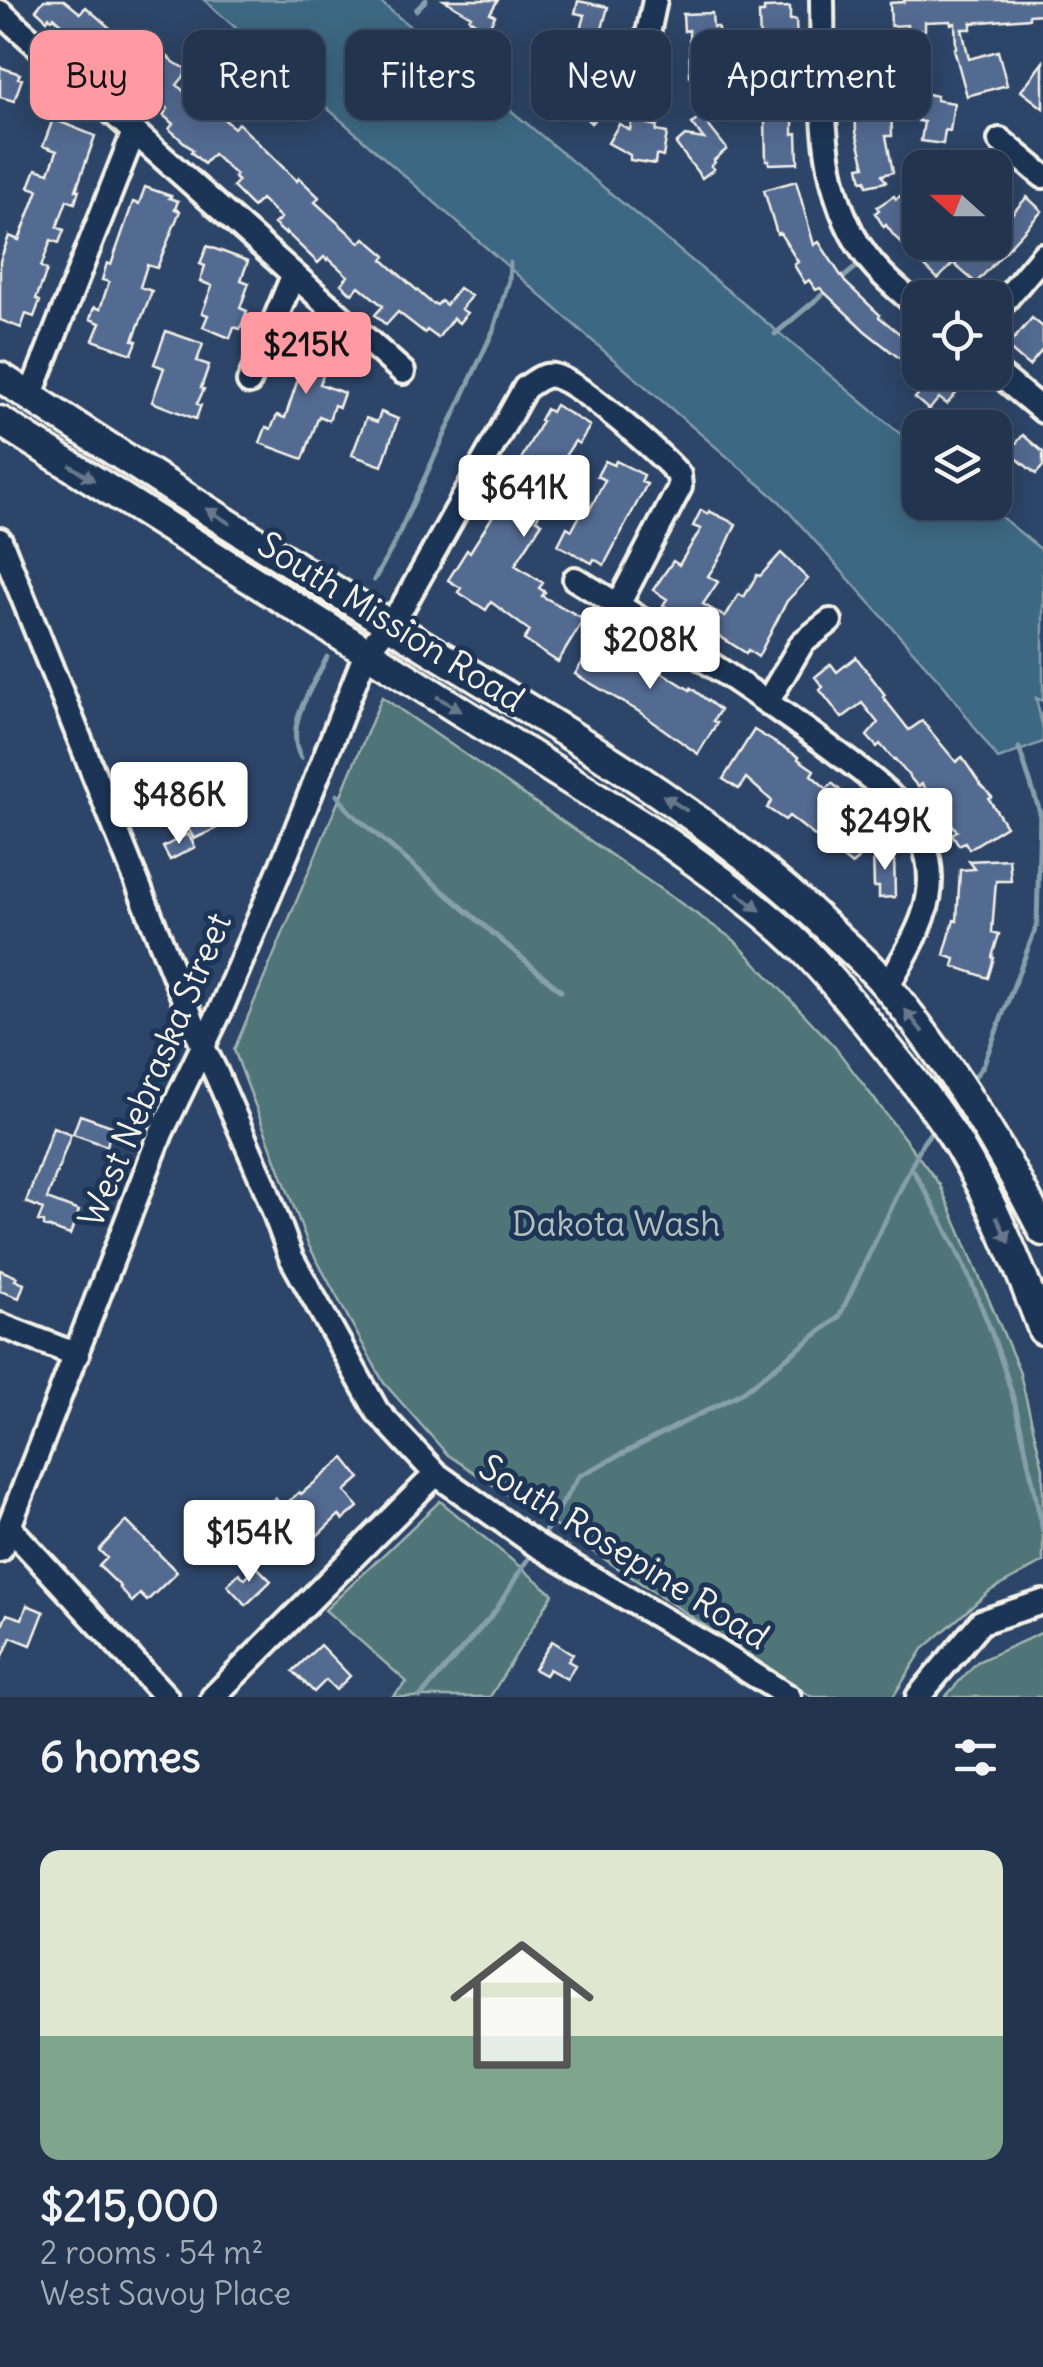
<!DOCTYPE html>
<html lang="en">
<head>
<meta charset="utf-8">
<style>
	body { margin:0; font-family:Delius,sans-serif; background:#2a3c55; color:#f1f3f6; height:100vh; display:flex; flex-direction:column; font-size:38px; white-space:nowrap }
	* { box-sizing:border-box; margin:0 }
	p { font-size:32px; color:#a2aab6 }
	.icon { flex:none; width:55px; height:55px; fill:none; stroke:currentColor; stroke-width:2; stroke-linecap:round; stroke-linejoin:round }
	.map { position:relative; height:1697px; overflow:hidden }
	.side { display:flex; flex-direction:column; background:#22344e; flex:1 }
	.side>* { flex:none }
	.top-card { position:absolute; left:30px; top:30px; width:985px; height:90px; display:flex; gap:20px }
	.needle { width:65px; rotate:291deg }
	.fabs { position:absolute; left:902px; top:150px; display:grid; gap:20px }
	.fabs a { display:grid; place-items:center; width:110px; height:110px; border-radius:20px; background:#22344e; box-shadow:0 5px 25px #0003,0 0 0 2px #3f4f66; font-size:50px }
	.price { position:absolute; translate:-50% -85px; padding:0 22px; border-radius:10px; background:#fff; color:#222; font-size:32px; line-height:65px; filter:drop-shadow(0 2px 5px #0008) }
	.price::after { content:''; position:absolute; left:50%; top:60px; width:30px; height:22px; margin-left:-15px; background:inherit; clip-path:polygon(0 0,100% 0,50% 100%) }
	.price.current { background:#ff9aa2; color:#111 }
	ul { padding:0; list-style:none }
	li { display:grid; align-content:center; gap:20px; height:530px; padding:0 40px }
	li span { display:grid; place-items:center; height:310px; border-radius:20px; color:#555 }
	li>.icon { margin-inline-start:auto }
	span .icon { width:180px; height:180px; fill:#fffc; stroke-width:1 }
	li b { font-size:42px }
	h2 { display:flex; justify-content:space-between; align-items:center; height:120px; padding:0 40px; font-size:42px }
	.pill { padding:0 35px; border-radius:20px; background:#22344e; box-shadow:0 5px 25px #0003,0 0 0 2px #3f4f66; font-size:35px; line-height:90px }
	.pill.current { background:#ff9aa2; color:#111 }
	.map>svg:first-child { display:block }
	.green { fill:#4f7578; stroke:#a2b3b0; stroke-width:2.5 }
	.water { fill:#3d6883; stroke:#869fab; stroke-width:2.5 }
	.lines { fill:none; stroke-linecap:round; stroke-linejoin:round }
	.stream { stroke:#869fab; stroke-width:5 }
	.building { fill:#536b91; stroke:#f4f1e8; stroke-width:2.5 }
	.minor-casing { stroke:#f4f1e8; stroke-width:30 }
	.major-casing { stroke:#f4f1e8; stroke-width:35 }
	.minor { stroke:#1d3557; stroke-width:22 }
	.major { stroke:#1d3557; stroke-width:28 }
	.oneway { fill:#68778a }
	.labels { text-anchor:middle; stroke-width:10; stroke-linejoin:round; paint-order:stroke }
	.street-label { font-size:35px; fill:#f4f1e8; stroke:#1d3557 }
	.park-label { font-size:35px; fill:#b2bfbb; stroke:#1d3557 }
</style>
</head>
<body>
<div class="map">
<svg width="1043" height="1697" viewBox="0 0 1043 1697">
	<rect width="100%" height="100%" fill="#2d4568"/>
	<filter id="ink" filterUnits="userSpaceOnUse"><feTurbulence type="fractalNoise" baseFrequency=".01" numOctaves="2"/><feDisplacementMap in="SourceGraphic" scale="20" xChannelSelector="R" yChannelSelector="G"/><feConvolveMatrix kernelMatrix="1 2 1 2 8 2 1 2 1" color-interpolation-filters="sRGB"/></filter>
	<g filter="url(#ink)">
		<path class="green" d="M382 697 734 940 834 1046 940 1185 1019 1370 1043 1468V1562L990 1591 923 1649 893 1697H812L448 1455 384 1383 308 1244 234 1050Z
			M440 1501 553 1594 490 1697H392L407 1682 325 1610Z
			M1043 1632V1697H945L977 1662Z"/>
		<path class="water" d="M204 0H378L920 450V502L984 503 1043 551V701L1036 698 1043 729V742L998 759 946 688 780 502 612 358Z"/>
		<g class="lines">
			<path class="stream" d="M416 10 426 0
				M838 282 855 268
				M775 334 829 289
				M374 580 392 548 494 329 509 280 510 263
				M301 758C283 725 313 687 327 657
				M337 795 350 812 561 991
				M969 1084 983 1066 1037 925 1040 812 1019 748
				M911 1167C955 1238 988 1313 1012 1394 1025 1439 1033 1486 1043 1531
				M540 1540 579 1476 743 1392 839 1317 922 1144 934 1128
				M420 1697 494 1613 534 1549"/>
		</g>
		<path class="building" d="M44 0H64L80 13 86 7 151 64 162 52 175 63 185 68V75L177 85 195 102 200 98 234 128 238 123 297 181 299 178 319 197 315 202 360 243 365 238 386 256 383 260 430 302 437 305 441 301 446 305 459 288 471 296 461 309 467 313 459 323 453 318 438 338 427 330 425 333 398 312 386 325 375 315 383 306 359 286 352 294 341 284 348 276 328 258 327 260 324 257 318 263 286 232 285 234 274 224 281 218 261 199 253 207 233 187 238 181 234 177 236 175 213 154 204 164 191 152 193 150 169 129 173 124 163 115 168 109 146 90 139 98 109 69 108 71 74 41 77 38 54 17 52 19 49 17 47 20 36 10Z
			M444 0H498L490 13 495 16 487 30 469 19 471 16Z
			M904 0H1043V14L1029 15V18L971 23V29H962L969 59 998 51 1007 85 967 96 954 49 956 48 955 23 951 24 950 21 925 22V30L907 31V25L891 26 890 3 904 2Z
			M578 1 608 7 599 40 606 42 605 46 609 47 602 75 621 96 591 123 560 92 593 63 574 58 585 15 575 13Z
			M790 7V20H796L797 44 760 46 759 13H764V8Z
			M712 13 713 27H718L719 60H732L733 105 701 106V77H690L689 30 684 31 683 14Z
			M875 32 878 88H886L887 108H891L892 136H886L893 172 882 175 886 182 867 186 866 180 862 181 859 167 865 166 856 132 855 104H858L853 33Z
			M1043 62V108L1021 91Z
			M0 67 20 74 18 78 22 79 14 101 0 97Z
			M922 93 937 96 936 100 954 103 950 131 945 130 943 144 921 141 924 122 918 121Z
			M633 113 648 115 647 124 657 126 656 131 667 133 663 157 656 155 655 164 630 160V155L608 143 619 124 630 130Z
			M701 116 727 149 714 160 715 162 711 166 714 169 702 178 676 144 685 136 704 139 692 124Z
			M53 119 95 136 76 190H79L75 203 67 200 57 227 64 230 59 243 51 240 41 267 47 270 36 299 40 301 34 317 26 314 21 328 0 320V261L9 236 19 240 38 190 29 187 36 169 49 173 57 151 43 146Z
			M793 119V134L797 133 798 163 769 164V160H766L765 120Z
			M796 181 814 245 819 242 845 282 880 315 879 317 920 350V372H952L965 383 947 404 939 398 929 410 915 398 927 384 913 372H917L865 331 820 288 816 290 809 280 805 283 794 265 798 262 780 233 777 234 764 190Z
			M145 187 171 196 169 198 178 201 175 209 180 211 157 268 147 265 140 287 152 291 133 340 137 341 132 354 93 340 100 323 90 319 94 307 100 309 109 282 102 280 107 263 111 265 133 202 139 204Z
			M903 194 920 220V242H944L959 257 938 279 894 236 886 225 884 227 875 213 879 210 877 207 894 196 896 199Z
			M1027 197 1042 211 976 283 955 265 974 242H995V233Z
			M207 246 248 261 241 280 249 283 240 308 247 311 240 329 234 327 230 338 203 327 208 315 202 313 212 286 200 281 205 266 200 264Z
			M1032 318 1043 327V349L1029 366 1007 347Z
			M166 331 203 344 197 361 209 365 201 388 204 389 197 404 201 405 196 419 152 402 164 368 154 364Z
			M303 332 342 346 336 363 328 360 320 384 344 393 339 407 334 405 329 420 319 416 303 459 260 443 266 427 271 429 277 415 285 418 303 364 287 359 295 335 301 337Z
			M555 405 590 426 579 444 575 441 557 468 570 476 558 495 553 491 536 519 542 523 515 565 543 583 539 588 545 592 542 596 584 619 558 662 524 640 530 631 491 602 486 610 458 592 461 588 448 580 467 550 470 552 496 511 493 510 542 421 540 420 546 409 551 412Z
			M381 412 398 419 382 466 352 455 366 418 377 422Z
			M1023 435 1043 452V466L1036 474 1009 452Z
			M605 461 614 465 616 461 644 475 641 482 647 484 604 565 594 559 592 563 558 545 567 527 572 530 583 510 588 513 605 480 597 476Z
			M701 510 708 514 709 511 736 524 723 553 708 576 718 582 703 604 725 617 739 594 744 597 757 575 760 576 781 553 808 579 787 601 758 657 748 650 746 653 694 620 692 623 663 605 667 599 653 590 673 561 679 565 701 529 693 526Z
			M602 631 615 639 613 642 690 690 691 688 720 710 713 721 717 723 698 754 638 711 575 674Z
			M856 657 885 695 883 697 909 730 922 721 956 762 962 757 980 784 992 797 989 799 1006 826 969 849 965 842 959 845 952 834 957 831 922 784 918 787 895 759 894 760 880 744 877 747 867 736 878 723 862 703 842 718 820 690 823 687 815 677 831 664 837 672Z
			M754 730 799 757 798 759 814 770 811 775 827 789 832 783 842 792 838 797 864 812 863 813 877 825 868 835 874 840 852 865 789 816 785 820 767 808 772 801 746 778 739 789 723 779Z
			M210 815 217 828 194 839 187 826Z
			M188 834 195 847 170 860 163 847Z
			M894 850 895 897 879 898V887H874L873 851Z
			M1009 859 1011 881H996L992 932 999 934 992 957 994 958 988 978 953 966 955 959 944 955 954 920 957 921 960 870 975 869 969 861Z
			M80 1115 112 1126 107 1146 73 1134Z
			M53 1127 71 1134 47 1199 79 1211 70 1235 44 1226V1222L38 1221 43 1209 26 1202Z
			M0 1270 17 1277 15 1280 24 1284 19 1298 0 1291Z
			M344 1458 360 1478 345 1491 358 1507 343 1520 339 1515 300 1552 261 1511 275 1498 283 1507 299 1492 301 1494Z
			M126 1521 177 1572 147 1601 140 1594 132 1602 120 1588 121 1587 99 1566 107 1558 99 1550Z
			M257 1567 271 1581 246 1605 227 1585 239 1573 245 1579Z
			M27 1605 44 1612 31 1645 11 1637 0 1663V1631L7 1614 22 1619Z
			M552 1641 573 1654 568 1661 575 1665 567 1679 549 1669 545 1675 534 1669Z
			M320 1645 350 1676 336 1690 326 1680 314 1692 293 1671Z"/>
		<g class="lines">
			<defs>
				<path id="minor" d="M822 0C824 82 814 185 865 254 880 275 900 291 920 308
					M0 12 403 372
					M647 67 645 48 655 0
					M1000 140 1043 176
					M995 312 1043 255
					M995 371 1043 411
					M249 382 293 276
					M30 397 134 132
					M0 540 203 1047 215 1071 264 1184 291 1257 377 1411 436 1474 536 1545 712 1648 789 1697
					M575 579C660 630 744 684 824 743 853 765 888 788 910 818 919 831 925 844 928 859 938 908 909 947 887 987
					M768 701 802 643 830 621
					M0 1325 77 1355
					M9 1527 166 1697
					M0 1550 161 1133 221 1009 291 843 366 653 403 606 525 388C533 383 543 373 554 376 579 382 660 453 679 475L680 487 618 605
					M213 1697 436 1474
					M918 1697 981 1622 1043 1602"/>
				<path id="major" d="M0 377C129 461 259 544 390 625 542 719 701 805 830 930 848 947 868 964 884 983 948 1059 998 1142 1043 1231
					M0 421 665 840C712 874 761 907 802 948 829 975 853 1005 876 1034 905 1070 934 1105 958 1144 993 1203 1019 1266 1043 1330"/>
			</defs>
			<use href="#minor" class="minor-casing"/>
			<use href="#major" class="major-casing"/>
			<use href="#minor" class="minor"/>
			<use href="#major" class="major"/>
		</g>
		<defs><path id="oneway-solid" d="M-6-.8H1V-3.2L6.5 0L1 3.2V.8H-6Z" transform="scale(2.5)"/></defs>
		<g class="oneway">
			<use href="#oneway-solid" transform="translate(82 473) rotate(32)"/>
			<use href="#oneway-solid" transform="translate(218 516) rotate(-148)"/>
			<use href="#oneway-solid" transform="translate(449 704) rotate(31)"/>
			<use href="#oneway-solid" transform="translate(675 803) rotate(-147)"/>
			<use href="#oneway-solid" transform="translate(749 902) rotate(37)"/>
			<use href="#oneway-solid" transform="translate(914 1021) rotate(-128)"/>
			<use href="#oneway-solid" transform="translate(1003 1230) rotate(64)"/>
		</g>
	</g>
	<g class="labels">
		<g class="street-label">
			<text transform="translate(391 622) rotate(32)" y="12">South Mission Road</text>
			<text transform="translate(155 1070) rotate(-67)" y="12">West Nebraska Street</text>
			<text transform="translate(624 1552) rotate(32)" y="12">South Rosepine Road</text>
		</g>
		<g class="park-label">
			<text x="616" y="1236">Dakota Wash</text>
		</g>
	</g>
</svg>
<div class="fabs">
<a><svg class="needle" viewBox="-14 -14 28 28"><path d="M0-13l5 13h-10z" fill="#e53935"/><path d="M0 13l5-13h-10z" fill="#a2aab6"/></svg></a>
<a><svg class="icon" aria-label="locate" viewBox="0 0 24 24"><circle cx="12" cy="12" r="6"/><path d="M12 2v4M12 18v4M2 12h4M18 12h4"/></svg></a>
<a><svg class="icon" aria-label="layers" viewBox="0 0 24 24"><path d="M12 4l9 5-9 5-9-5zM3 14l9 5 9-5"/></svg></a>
</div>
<b class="price current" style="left:306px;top:397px">$215K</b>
<b class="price" style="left:524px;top:540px">$641K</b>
<b class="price" style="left:650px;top:692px">$208K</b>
<b class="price" style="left:179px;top:847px">$486K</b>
<b class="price" style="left:885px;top:873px">$249K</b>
<b class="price" style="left:249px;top:1585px">$154K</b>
<div class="top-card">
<a class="pill current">Buy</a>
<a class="pill">Rent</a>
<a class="pill">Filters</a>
<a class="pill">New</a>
<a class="pill">Apartment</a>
</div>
</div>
<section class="side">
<h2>6 homes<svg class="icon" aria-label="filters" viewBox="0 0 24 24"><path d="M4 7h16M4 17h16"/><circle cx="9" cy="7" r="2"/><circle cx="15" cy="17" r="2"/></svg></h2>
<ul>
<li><span style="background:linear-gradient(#dfe7d0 60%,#7fa58c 0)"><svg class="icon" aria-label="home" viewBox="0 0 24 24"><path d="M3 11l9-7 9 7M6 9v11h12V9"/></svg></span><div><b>$215,000</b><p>2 rooms · 54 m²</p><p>West Savoy Place</p></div></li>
</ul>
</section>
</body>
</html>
